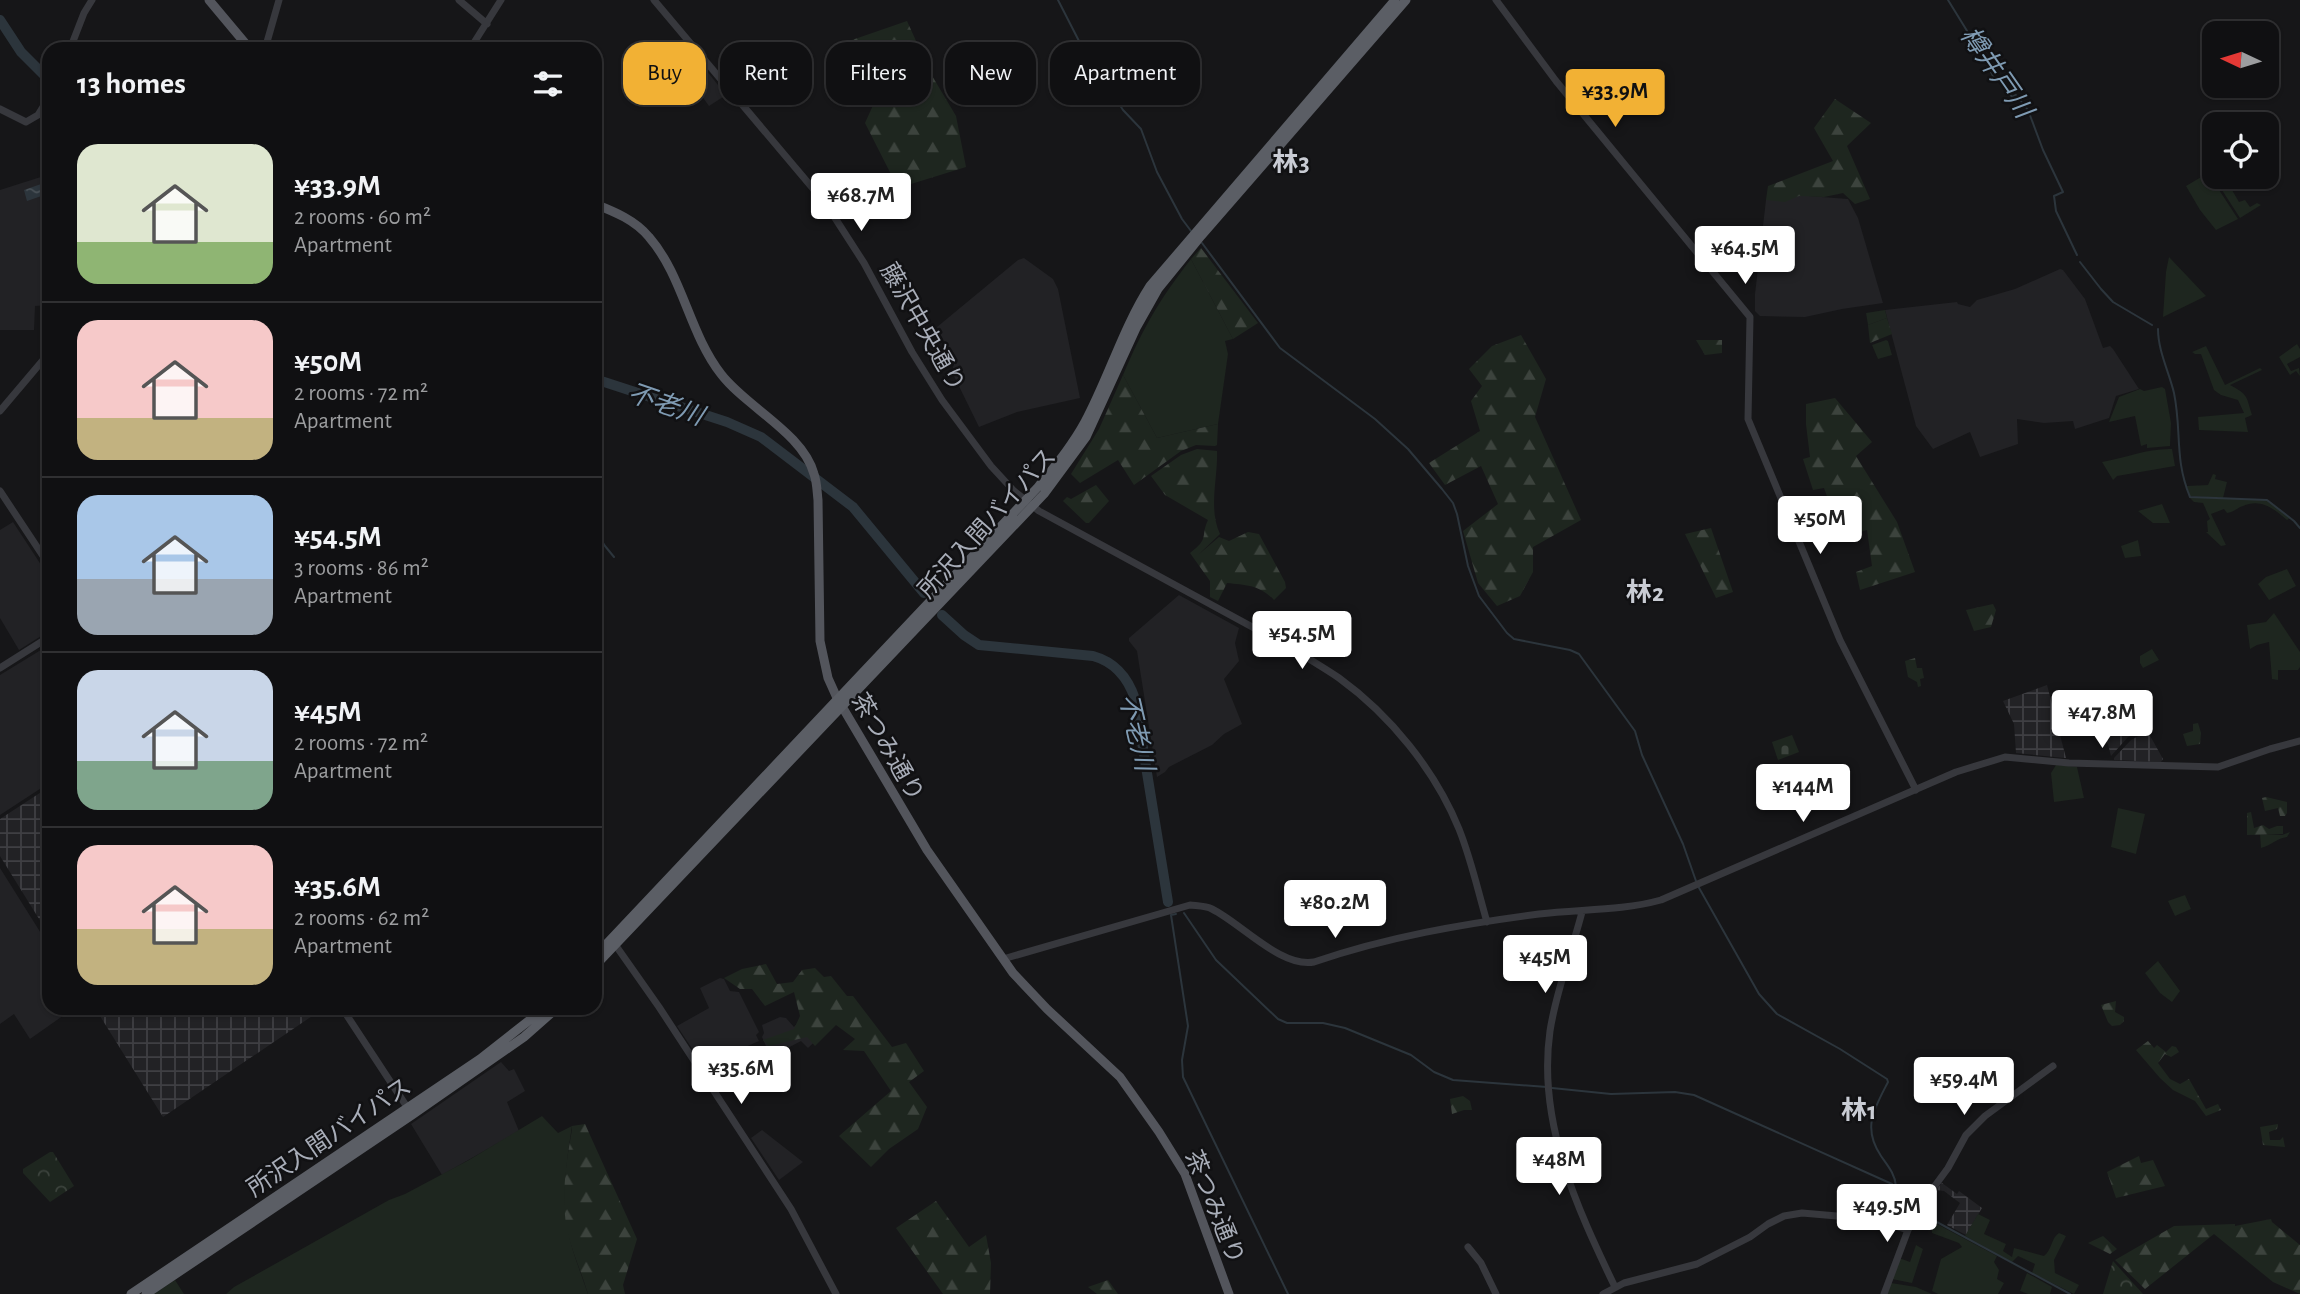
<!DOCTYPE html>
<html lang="en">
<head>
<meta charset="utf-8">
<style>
	body { margin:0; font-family:"Alegreya Sans","Noto Sans JP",sans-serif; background:#1e1e20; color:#f1f3f6; height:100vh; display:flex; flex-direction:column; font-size:26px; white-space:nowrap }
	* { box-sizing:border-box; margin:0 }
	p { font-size:23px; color:#9c9d9f }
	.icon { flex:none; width:38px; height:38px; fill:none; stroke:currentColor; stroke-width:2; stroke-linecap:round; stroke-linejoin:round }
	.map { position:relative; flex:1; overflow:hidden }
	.sheet { position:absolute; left:42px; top:42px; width:560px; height:973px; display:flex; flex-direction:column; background:#101012; border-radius:21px; box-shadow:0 2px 5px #0004,0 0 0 2px #303032 }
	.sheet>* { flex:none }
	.top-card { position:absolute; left:623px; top:42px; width:665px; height:63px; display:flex; gap:14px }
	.needle { width:46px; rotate:274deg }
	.buttons { position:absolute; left:2202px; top:21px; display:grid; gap:14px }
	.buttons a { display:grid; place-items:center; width:77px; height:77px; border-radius:14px; background:#101012; box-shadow:0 2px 5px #0004,0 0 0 2px #303032; font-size:35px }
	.price { position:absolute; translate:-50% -60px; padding:0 16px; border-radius:7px; background:#fff; color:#222; font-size:23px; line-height:46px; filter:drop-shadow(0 2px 4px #0008) }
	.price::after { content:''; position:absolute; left:50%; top:42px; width:21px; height:16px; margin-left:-10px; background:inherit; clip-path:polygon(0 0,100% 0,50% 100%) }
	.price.current { background:#f2b134; color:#111 }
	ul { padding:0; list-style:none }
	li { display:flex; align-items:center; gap:21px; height:175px; padding:0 35px }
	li+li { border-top:2px solid #303032 }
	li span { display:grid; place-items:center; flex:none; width:196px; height:140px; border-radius:21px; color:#555 }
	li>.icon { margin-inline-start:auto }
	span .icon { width:84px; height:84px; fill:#fffc; stroke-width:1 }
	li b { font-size:30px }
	h2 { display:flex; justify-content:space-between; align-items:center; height:84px; padding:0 35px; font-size:30px }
	.tag { padding:0 24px; border-radius:21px; background:#101012; box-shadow:0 2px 5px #0004,0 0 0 2px #303032; font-size:24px; line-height:63px }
	.tag.current { background:#f2b134; color:#111 }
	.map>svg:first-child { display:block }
	.built { fill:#222225 }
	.industrial { fill:url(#industrial-grid) }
	.grass { fill:#1e261f }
	.forest { fill:url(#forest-firs) }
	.cemetery { fill:url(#cemetery-stones) }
	.park { fill:url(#park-crowns) }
	.water { fill:url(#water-ripples) }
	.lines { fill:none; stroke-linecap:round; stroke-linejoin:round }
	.stream { stroke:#2c353c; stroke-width:2 }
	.river { stroke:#2c353c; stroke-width:10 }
	.tertiary { stroke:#37383d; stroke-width:7 }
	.primary { stroke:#53555c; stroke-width:9 }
	.trunk { stroke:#5b5e65; stroke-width:9 }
	.labels { text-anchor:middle; stroke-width:5; stroke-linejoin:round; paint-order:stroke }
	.street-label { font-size:24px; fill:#a8adb8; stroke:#111113 }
	.water-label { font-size:26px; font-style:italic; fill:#7f9bb3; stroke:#111113 }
	.neighbourhood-label { font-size:26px; font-weight:bold; fill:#c9ccd4; stroke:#111113 }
</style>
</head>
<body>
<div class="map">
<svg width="2300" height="1294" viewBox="0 0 2300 1294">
	<defs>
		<pattern id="industrial-grid" width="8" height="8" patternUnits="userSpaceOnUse" patternTransform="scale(1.75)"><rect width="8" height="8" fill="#222225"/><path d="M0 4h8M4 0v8" fill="none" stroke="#3f3f43"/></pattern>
		<pattern id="forest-firs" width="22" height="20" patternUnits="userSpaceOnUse" patternTransform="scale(1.75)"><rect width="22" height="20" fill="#1e261f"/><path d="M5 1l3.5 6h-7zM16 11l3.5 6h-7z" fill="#3c433d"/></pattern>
		<pattern id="cemetery-stones" width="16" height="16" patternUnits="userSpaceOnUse" patternTransform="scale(1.75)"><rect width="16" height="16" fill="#1e261f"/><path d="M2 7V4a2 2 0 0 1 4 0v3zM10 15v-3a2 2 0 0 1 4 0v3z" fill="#3c433d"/></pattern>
		<pattern id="park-crowns" width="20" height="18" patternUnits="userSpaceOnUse" patternTransform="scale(1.75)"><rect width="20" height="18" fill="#1e261f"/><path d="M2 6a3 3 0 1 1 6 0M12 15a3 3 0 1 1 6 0" fill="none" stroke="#3c433d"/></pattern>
		<pattern id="water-ripples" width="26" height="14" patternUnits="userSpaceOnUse" patternTransform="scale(1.75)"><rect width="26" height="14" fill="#2c353c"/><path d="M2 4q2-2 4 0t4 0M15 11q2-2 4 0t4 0" fill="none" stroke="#485056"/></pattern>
	</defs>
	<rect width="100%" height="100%" fill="#161618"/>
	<path class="built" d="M698 60 726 95 709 106 683 70Z
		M47 175 49 182V305L35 306 34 330H0V190Z
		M1796 195 1848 199 1858 218 1883 303 1842 309 1805 317 1760 316 1755 311V294L1766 200H1783Z
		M1024 258 1053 279 1058 289 1080 398 1017 412 979 427 952 372 954 363 937 327 1018 260Z
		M2060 269 2063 270 2085 299 2103 348 2110 346 2113 349 2139 389 2116 396 2109 418 2075 429 2073 421 2044 423 2017 419 2018 444 1980 457 1970 432 1933 449 1916 426 1885 310 1957 302 1958 304 1970 307 1977 300 2015 289Z
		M13 522 49 577V631L19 650 0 618V530Z
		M1179 595 1239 628 1235 643 1239 661 1224 679 1242 724 1224 734 1212 745 1169 767 1165 772 1157 777 1137 651 1129 641V638Z
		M49 645V783L0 815V675Z
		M0 868 49 946V1008H74L30 1039 14 1014 0 1024Z
		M720 978 724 979 730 991 739 992 759 1032 756 1035 759 1041 725 1056 722 1050 715 1052 701 1062 677 1026 709 1008 700 988Z
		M851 1007 808 1048 801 1041 786 1049V1053L772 1060 762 1037 764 1033 762 1025 780 1017 786 1018 794 1027 804 1015Z
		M501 1062 509 1071 514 1069 525 1091 507 1102 519 1131 442 1175 411 1124Z
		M762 1130 803 1162 779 1180 751 1138Z"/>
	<path class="industrial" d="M2047 685 2066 758H2065L2016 753 2014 724 2003 701Z
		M2141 702 2151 719V726L2128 737 2111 756 2102 721Z
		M2146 732H2148L2163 759 2161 762 2114 760V758L2131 740Z
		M49 787V935L0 856V819Z
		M95 1008H324L163 1117Z
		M1942 1183 1957 1194 1959 1191 1982 1208 1966 1235 1947 1225 1960 1203 1944 1191 1936 1190Z"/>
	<path class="grass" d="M2214 170V177H2254L2232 190 2239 202 2245 200 2250 207 2257 203 2261 205 2240 218 2211 173Z
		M2208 173 2238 219 2216 230 2200 210 2186 186Z
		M2169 257 2206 296 2163 317 2166 272Z
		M1191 259 1233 339 1225 341 1228 354 1218 424 1157 438 1123 375C1143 328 1159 300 1191 259Z
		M1885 310 1887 318 1868 325 1866 313Z
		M1886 340 1888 341 1892 355 1878 359 1872 345Z
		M2297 344 2300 349V357L2287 364 2291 371 2299 368 2300 376 2296 371 2290 375 2279 357Z
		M2206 346 2225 385 2260 368 2262 370 2230 385C2248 395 2246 395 2252 415L2245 418 2248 432 2199 430 2198 417 2244 413 2238 400 2221 395 2214 390 2201 354H2195L2192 352Z
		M2162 387 2165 389 2171 423 2170 446 2147 448V444L2141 446 2135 416 2109 422 2119 397 2140 389 2144 391Z
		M2178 446 2181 467 2187 486 2208 485 2213 474 2216 475 2215 479 2227 482 2223 498 2190 496C2184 479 2180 464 2178 446Z
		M2169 449H2172L2175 466 2117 476 2113 480 2102 462C2125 458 2146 449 2169 449Z
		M2189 497 2267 500 2290 518 2287 520C2274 509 2261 498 2243 506 2237 508 2234 512 2227 513L2224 509 2211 514 2226 545 2221 546 2206 532H2208L2207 521 2210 519 2203 503 2194 502Z
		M2162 504 2170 523H2153L2138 511Z
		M2138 540 2141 556 2125 558 2121 546Z
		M2287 569 2296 586 2269 600 2258 584 2266 577Z
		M2274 613 2300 652V667L2298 670H2278V680L2272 679 2269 642 2257 645 2250 649 2247 625 2266 622Z
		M2152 649 2159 660 2143 668 2140 663V656Z
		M2056 765 2077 767 2084 798 2054 802 2051 773Z
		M2118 808 2145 814 2136 854 2111 847Z
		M2290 832 2287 837C2277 838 2272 845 2261 848L2260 834 2282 835Z
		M2185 895 2191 909 2175 916 2168 901Z
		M2158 961 2180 991 2172 1002 2160 993 2145 973Z
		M542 1116 558 1133 572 1126C567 1159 561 1197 568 1231 572 1252 581 1273 588 1294H226L234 1287 389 1200 405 1194 469 1160Z
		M1978 1214 1990 1220 1984 1234 2006 1244 2003 1251 2012 1257 2014 1248 2044 1256C2052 1250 2051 1238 2059 1233L2066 1236 2054 1260 2055 1273 2079 1285 2074 1294 2032 1273 2035 1264 2018 1256 2012 1262 1965 1236Z
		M1920 1215 1997 1256 1994 1262 1999 1270 1997 1279 2004 1283 1998 1294H1938L1932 1291 1941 1259 1962 1247 1959 1243 1932 1233V1224L1919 1217Z
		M1916 1245 1923 1249 1912 1283 1892 1279 1899 1258 1910 1262Z
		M2027 1273 2052 1287 2050 1294H2028L2020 1291Z
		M175 1280 184 1294H154Z
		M1891 1283 1916 1287 1932 1294H1887Z"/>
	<path class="forest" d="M907 21 931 74 956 116 966 167 898 188 865 123 875 101 852 40Z
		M1835 99 1871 123 1847 146 1870 199 1855 204 1843 193 1824 197 1799 196 1785 202 1766 200 1768 186 1833 161 1814 128Z
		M1201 248 1258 323 1233 339 1191 259Z
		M1887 318 1892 334 1870 343 1868 325Z
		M1521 335 1546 379 1535 417 1581 520 1533 547V572L1520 596 1497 606 1478 583 1463 531 1498 504 1481 466 1445 485 1429 463 1480 431 1471 401 1482 386 1469 369 1492 346Z
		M1696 340H1722V353L1705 355Z
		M1123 375 1157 438 1218 424 1217 445 1215 446 1196 445 1181 451 1134 485 1118 460 1080 483 1071 474 1099 429Z
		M1835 398 1872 442 1856 456 1897 522 1915 572 1860 590 1856 572 1872 566 1867 530 1842 537 1824 488 1813 490 1803 459 1810 457 1806 424V404Z
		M1197 449 1217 451C1218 478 1208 509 1220 534L1198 555 1219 537 1229 541 1248 532 1259 534 1285 582 1286 588 1274 600C1260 585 1246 585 1227 583L1218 601 1210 597V581L1190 553C1210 538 1200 537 1208 520L1165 495 1151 476 1181 455Z
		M1096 485 1109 501 1089 523H1086L1063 501 1067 497 1071 499Z
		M1711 528 1733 592 1716 598 1685 534Z
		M1993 604 1996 610 1991 627 1974 631 1966 610Z
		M1915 658 1917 668H1922L1924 678 1920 679 1921 686 1918 687 1917 682 1908 677 1905 661Z
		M2198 723 2201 733 2200 744 2187 746 2183 734 2193 731V724Z
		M2266 797 2287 802V813L2285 816H2280L2278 808 2265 811 2262 798Z
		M2251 812 2254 828 2263 825 2269 829 2277 826H2283V834L2247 835V813Z
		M766 964 777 984 793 982 802 970 815 968 824 977 831 976 847 996H853L892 1047 906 1043 924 1071 909 1082 927 1107 918 1129 889 1149 871 1167 839 1136 891 1091 864 1051 843 1050 855 1039 836 1025 815 1046 807 1037 769 1046 763 1040 794 1029 800 1016 794 992 765 1006 752 989H740L724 978 742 969Z
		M2116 1001 2115 1012 2124 1017V1021L2120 1025 2112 1026 2108 1022 2101 1005Z
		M2148 1041 2154 1048 2157 1045 2166 1052 2172 1046 2176 1047 2179 1052 2171 1057 2165 1054 2158 1063 2170 1079 2180 1084 2189 1079 2206 1109 2218 1104 2221 1110 2206 1116 2195 1101 2173 1090 2160 1078 2136 1050Z
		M1463 1096 1470 1101 1472 1110H1464L1452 1114 1450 1099Z
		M585 1124 637 1239 623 1285 625 1294H588C582 1273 572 1252 567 1230 561 1198 566 1162 572 1130V1126Z
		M2278 1124 2277 1129 2269 1132 2270 1140H2280L2283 1137 2285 1147 2263 1145 2260 1127Z
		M2139 1156 2141 1163 2153 1160 2165 1186 2116 1198 2107 1172Z
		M936 1201 969 1247 986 1235 991 1263 990 1294H943L896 1228Z
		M2271 1219 2272 1222 2300 1245V1294L2273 1282 2214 1234 2145 1289 2115 1260 2174 1226 2235 1224V1226Z
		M2103 1236 2117 1249 2110 1254 2088 1243Z
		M1108 1280 1118 1294H1097L1088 1287Z"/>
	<path class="cemetery" d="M1792 735 1799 752 1778 760 1772 742Z"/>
	<path class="park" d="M50 1152H53L74 1186 50 1202 23 1173V1169Z
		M2113 1261 2143 1294H2103Z"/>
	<path class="water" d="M44 183 47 194 27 201 24 190Z"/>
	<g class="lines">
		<path class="stream" d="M1058 0 1080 43 1123 110 1141 129 1157 172 1182 219 1191 231
			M1948 0 1985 60 1994 78 1999 80 2012 97 2016 95 2028 110 2043 150 2063 192 2054 196 2056 211 2077 255
			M1202 243 1280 348 1375 419 1408 449 1442 489 1453 503 1457 514 1468 566 1479 596 1507 633 1514 639 1570 650 1579 654 1635 731 1642 755 1683 844 1696 881
			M2080 262 2101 289 2113 302 2152 325
			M2158 329C2158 351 2169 372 2174 393 2182 432 2174 458 2190 497L2267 500 2294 521 2300 528
			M595 530 605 546 614 557
			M1698 886 1759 994 1777 1014 1840 1049 1887 1079 1888 1082C1874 1109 1862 1128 1881 1156 1888 1166 1895 1174 1896 1186
			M1184 913 1216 960 1278 1019 1287 1023H1323L1345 1028 1411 1055 1434 1072 1453 1080 1547 1087
			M1176 914 1171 915 1188 1026 1182 1060 1183 1077 1288 1294
			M1552 1088 1611 1094 1675 1092 1694 1095 1892 1184 1915 1209
			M1922 1214 2070 1294"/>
		<path class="river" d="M0 20 21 52 49 80
			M595 379 727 422 761 437 853 507 924 593
			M942 615 964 635 979 645 1093 656C1115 662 1128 678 1135 699L1168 902"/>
		<path class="tertiary" d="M459 0 487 24
			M654 0 826 204 864 263 912 352 942 400 991 466 1014 491 1039 511 1298 652C1312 661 1326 669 1339 678 1390 715 1435 770 1459 829 1471 859 1478 891 1487 922
			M1496 0 1556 81 1750 317 1748 419 1840 640 1916 790
			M70 49 84 13 92 0
			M265 49 279 0
			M470 49 501 0
			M0 109 26 122 38 115 49 97
			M0 411 49 353
			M0 491 49 565
			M0 668 49 637
			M1582 912C1572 951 1556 991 1550 1031 1537 1122 1577 1208 1615 1287
			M614 943 659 1007 791 1209 836 1294
			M1003 959 1190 905C1198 906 1206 906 1212 909 1242 924 1281 968 1314 962 1387 937 1462 924 1539 914 1580 909 1621 911 1661 900L1956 772 2005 757 2069 763 2218 767 2270 749 2300 741
			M342 1008 409 1110
			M1468 1247 1481 1263 1496 1294
			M1603 1294 1624 1283 1697 1264 1750 1237 1768 1224 1784 1216 1802 1213 1872 1219 1908 1230
			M1884 1294 1908 1230 1923 1202 1948 1168 1966 1135 1985 1116 2053 1066"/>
		<path class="primary" d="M209 0 250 49
			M595 204C615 212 635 220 649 237 683 276 689 333 721 374 746 407 803 433 814 474 817 482 817 492 818 500L820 641 828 678 837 698 927 850 1013 973 1047 1009 1120 1077 1159 1132 1185 1174 1229 1294"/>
		<path class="trunk" d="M595 956 1038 487C1055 466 1072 446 1085 422 1109 377 1123 328 1150 286L1395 0
			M595 966 1044 494 1086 437 1136 328 1158 289 1201 236 1406 0
			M131 1294 480 1059 545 1008
			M146 1294 412 1115 524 1037 557 1008"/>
	</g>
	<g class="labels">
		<g class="street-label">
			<text transform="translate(923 327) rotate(60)" y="8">藤沢中央通り</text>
			<text transform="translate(987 523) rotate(-48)" y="8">所沢入間バイパス</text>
			<text transform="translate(888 747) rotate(60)" y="8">茶つみ通り</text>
			<text transform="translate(329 1137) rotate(-34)" y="8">所沢入間バイパス</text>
			<text transform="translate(1215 1207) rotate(68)" y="8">茶つみ通り</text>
		</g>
		<g class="water-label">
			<text transform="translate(1997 72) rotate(55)" y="9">樽井戸川</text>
			<text transform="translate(666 404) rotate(19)" y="9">不老川</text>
			<text transform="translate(1137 732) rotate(77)" y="9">不老川</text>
		</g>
		<g class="neighbourhood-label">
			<text x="1291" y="171">林3</text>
			<text x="1645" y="601">林2</text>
			<text x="1859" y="1119">林1</text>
		</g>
	</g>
</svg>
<div class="buttons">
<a><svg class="needle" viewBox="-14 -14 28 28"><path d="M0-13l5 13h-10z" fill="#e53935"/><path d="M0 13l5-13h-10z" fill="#9c9d9f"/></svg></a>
<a><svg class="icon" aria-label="locate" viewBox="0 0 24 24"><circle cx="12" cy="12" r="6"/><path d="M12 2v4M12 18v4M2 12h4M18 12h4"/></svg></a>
</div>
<b class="price current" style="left:1615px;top:129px">¥33.9M</b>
<b class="price" style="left:861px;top:233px">¥68.7M</b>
<b class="price" style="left:1745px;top:286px">¥64.5M</b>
<b class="price" style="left:1820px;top:556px">¥50M</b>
<b class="price" style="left:1302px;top:671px">¥54.5M</b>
<b class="price" style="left:2102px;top:750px">¥47.8M</b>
<b class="price" style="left:1803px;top:824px">¥144M</b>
<b class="price" style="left:1335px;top:940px">¥80.2M</b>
<b class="price" style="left:1545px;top:995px">¥45M</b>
<b class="price" style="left:741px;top:1106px">¥35.6M</b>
<b class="price" style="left:1964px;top:1117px">¥59.4M</b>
<b class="price" style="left:1559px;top:1197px">¥48M</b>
<b class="price" style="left:1887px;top:1244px">¥49.5M</b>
<div class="top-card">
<a class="tag current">Buy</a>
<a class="tag">Rent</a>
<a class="tag">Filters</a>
<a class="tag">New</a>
<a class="tag">Apartment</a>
</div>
<section class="sheet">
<h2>13 homes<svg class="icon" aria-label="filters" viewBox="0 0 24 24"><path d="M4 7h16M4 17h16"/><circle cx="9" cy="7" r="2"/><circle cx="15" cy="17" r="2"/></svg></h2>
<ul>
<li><span style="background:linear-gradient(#dfe7d0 70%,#8fb573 0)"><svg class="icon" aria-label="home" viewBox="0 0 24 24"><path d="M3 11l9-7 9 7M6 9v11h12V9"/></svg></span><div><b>¥33.9M</b><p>2 rooms · 60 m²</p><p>Apartment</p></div></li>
<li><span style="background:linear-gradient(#f6c9c9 70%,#c2b280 0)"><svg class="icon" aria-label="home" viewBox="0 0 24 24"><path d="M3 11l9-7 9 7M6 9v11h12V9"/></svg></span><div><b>¥50M</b><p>2 rooms · 72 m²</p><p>Apartment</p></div></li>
<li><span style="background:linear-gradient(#a9c7e8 60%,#9aa5b1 0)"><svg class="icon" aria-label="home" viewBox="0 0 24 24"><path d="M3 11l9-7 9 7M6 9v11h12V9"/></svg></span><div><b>¥54.5M</b><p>3 rooms · 86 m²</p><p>Apartment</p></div></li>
<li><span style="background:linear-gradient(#c9d6e8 65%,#7fa58c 0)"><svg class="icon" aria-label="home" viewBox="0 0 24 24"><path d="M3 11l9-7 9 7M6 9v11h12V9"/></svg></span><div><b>¥45M</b><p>2 rooms · 72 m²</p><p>Apartment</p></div></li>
<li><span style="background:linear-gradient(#f6c9c9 60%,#c2b280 0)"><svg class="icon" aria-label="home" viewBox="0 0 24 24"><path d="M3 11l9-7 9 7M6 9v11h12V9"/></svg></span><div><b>¥35.6M</b><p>2 rooms · 62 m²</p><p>Apartment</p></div></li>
</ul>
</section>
</div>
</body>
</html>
